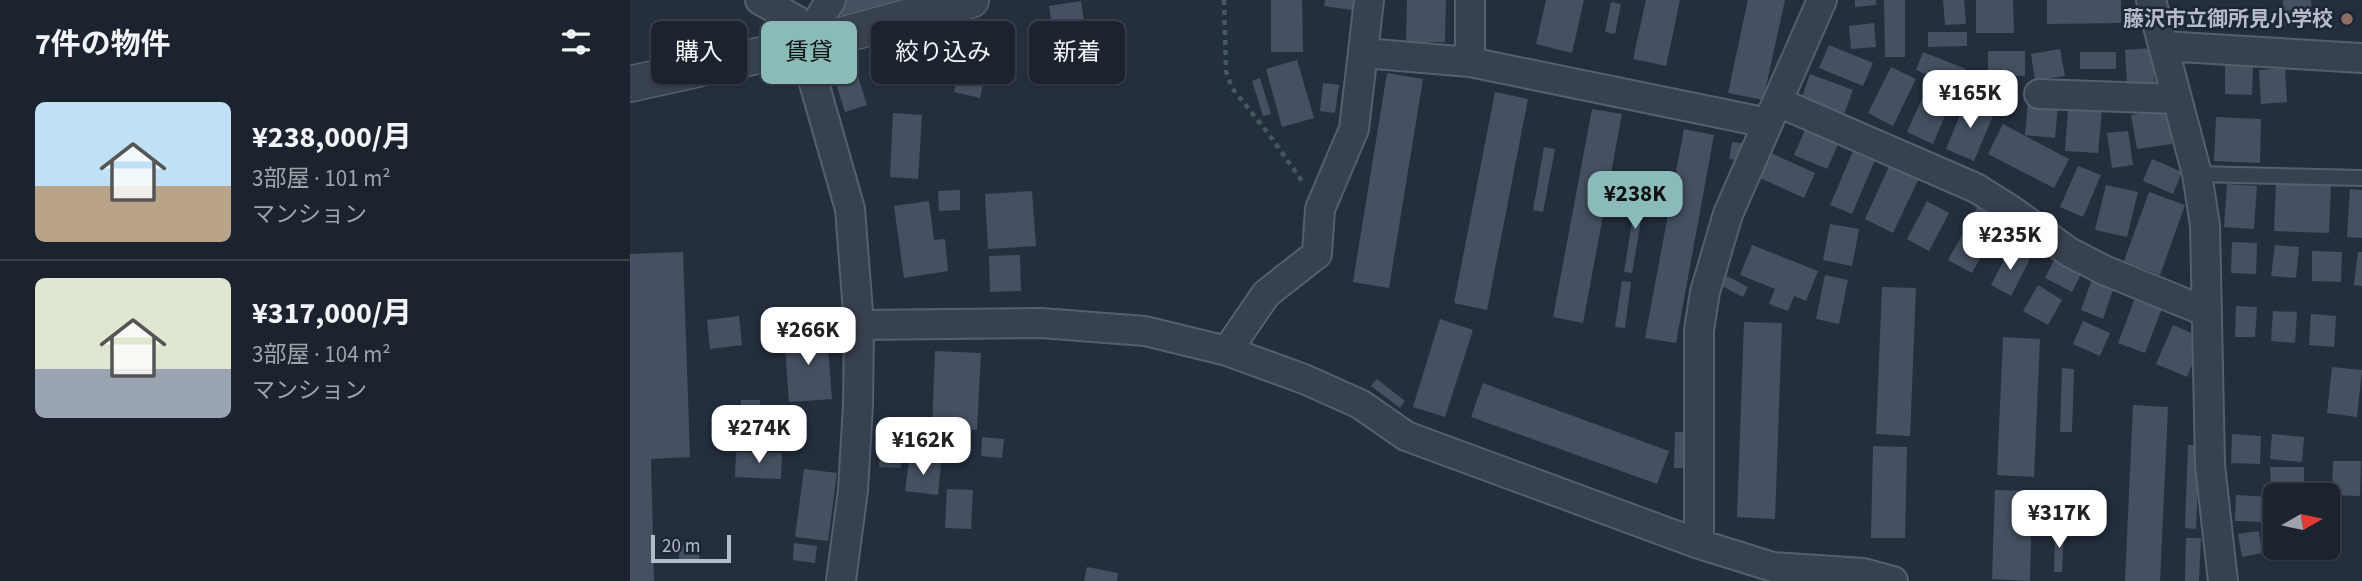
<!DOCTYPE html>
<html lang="ja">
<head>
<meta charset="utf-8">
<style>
	body { margin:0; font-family:"Source Sans 3","Noto Sans JP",sans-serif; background:#282f3a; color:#f1f3f6; height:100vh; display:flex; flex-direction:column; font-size:26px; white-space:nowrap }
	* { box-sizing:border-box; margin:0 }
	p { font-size:23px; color:#a0a4aa }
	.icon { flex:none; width:38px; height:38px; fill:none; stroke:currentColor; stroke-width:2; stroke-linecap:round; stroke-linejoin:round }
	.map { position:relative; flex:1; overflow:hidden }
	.details { display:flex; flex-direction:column; background:#1b232e; width:630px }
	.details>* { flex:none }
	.hud { position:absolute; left:21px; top:21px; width:665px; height:63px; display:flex; gap:14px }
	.needle { width:46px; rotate:81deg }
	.tools { position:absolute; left:1633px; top:483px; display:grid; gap:14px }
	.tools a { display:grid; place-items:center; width:77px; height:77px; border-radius:10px; background:#1b232e; box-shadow:0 2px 5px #0004,0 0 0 2px #39404a; font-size:35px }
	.scale { position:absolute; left:21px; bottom:18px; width:80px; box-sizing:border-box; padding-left:7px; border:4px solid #b4bcc9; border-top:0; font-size:19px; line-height:24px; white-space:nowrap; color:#b4bcc9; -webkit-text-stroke:5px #1d2633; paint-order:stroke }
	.price { position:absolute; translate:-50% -60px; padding:0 16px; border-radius:14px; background:#fff; color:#222; font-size:23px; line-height:46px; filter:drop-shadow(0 2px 4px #0008) }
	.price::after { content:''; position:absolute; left:50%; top:42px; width:21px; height:16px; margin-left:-10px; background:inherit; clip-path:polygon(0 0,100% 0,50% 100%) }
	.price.selected { background:#8bbbb9; color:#111 }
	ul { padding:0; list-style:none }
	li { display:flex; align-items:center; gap:21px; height:175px; padding:0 35px }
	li+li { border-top:2px solid #39404a }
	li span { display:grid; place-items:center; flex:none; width:196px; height:140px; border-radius:10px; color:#555 }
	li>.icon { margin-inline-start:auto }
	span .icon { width:84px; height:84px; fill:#fffc; stroke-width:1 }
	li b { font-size:30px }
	h2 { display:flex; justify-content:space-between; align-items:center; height:84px; padding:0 35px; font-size:30px }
	.pill { padding:0 24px; border-radius:10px; background:#1b232e; box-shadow:0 2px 5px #0004,0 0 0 2px #39404a; font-size:24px; line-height:63px }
	.pill.selected { background:#8bbbb9; color:#111 }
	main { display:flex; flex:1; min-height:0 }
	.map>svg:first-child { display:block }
	.building { fill:#455162 }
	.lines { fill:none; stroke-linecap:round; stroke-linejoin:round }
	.service-casing { stroke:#565f6c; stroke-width:18 }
	.minor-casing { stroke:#565f6c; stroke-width:32 }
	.tertiary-casing { stroke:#565f6c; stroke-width:38 }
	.path { stroke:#44595c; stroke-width:4.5; stroke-dasharray:5 5; stroke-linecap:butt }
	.service { stroke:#38414e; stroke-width:14 }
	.minor { stroke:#38414e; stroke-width:28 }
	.tertiary { stroke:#38414e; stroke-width:35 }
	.education-dot { fill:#8d6e63; stroke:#1d2633; stroke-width:2.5 }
	.labels { text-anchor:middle; stroke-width:5; stroke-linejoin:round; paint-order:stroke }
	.poi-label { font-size:21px; font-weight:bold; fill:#b4bcc9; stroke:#1d2633; text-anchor:end }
</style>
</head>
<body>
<main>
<section class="details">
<h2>7件の物件<svg class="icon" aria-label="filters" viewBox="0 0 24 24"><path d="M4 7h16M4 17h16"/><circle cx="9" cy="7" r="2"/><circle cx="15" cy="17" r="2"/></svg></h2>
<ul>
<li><span style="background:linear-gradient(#bfe0f5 60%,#b9a48a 0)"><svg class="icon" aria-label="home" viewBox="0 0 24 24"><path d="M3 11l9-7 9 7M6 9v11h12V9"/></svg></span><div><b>¥238,000/月</b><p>3部屋 · 101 m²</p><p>マンション</p></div></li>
<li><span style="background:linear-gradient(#dfe7d0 65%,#9aa5b1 0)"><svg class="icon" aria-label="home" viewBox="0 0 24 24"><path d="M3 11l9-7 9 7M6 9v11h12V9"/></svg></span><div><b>¥317,000/月</b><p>3部屋 · 104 m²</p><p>マンション</p></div></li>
</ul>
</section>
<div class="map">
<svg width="1732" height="581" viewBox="0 0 1732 581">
	<rect width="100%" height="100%" fill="#242f3e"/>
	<path class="building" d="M208 0H275V1L211 16Z
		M641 0H672L673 52H641Z
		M695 0H724L722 10 694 6Z
		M777 0H816L815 42H776Z
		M916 0H954L942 53 906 44Z
		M1016 0H1050L1036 66 1003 59Z
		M1118 0H1155L1133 100 1098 93Z
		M1225 0H1246V5L1225 7Z
		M1254 0H1275V57H1255Z
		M1313 0H1334L1336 24 1315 25Z
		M1346 0H1383L1384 33H1346Z
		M1417 0H1491V23L1417 24Z
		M1653 0H1681L1682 24 1654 25Z
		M451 1 458 49 426 53 419 6Z
		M981 2 991 4 985 34 975 32Z
		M323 17 329 65 303 68 298 20Z
		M1244 23 1246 47 1221 49 1219 26Z
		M346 26 372 33 363 73 336 66Z
		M1298 32H1337V46L1298 47Z
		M293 39 297 63 256 70 252 45Z
		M1199 45 1243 63 1233 86 1189 68Z
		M1522 48 1525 83 1497 85 1495 50Z
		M1430 49 1435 76 1405 80 1401 54Z
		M1358 51H1395V76H1358Z
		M1293 52 1336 69 1329 88 1286 70Z
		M1450 52H1486V69H1450Z
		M667 60 684 118 652 127 636 69Z
		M1595 64H1623L1622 95 1595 94Z
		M1261 67 1286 79 1263 126 1238 113Z
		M1655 68 1657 102 1631 104 1629 70Z
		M226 70 237 105 215 112 204 77Z
		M757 73 793 79 759 288 723 282Z
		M1180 74 1223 90 1213 117 1170 102Z
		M1358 77 1386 88 1377 110 1350 99Z
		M630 78 641 114 633 116 622 81Z
		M327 80 353 84 350 98 324 92Z
		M1300 81 1325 92 1303 144 1277 132Z
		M693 83 709 85 705 113 690 111Z
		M865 92 898 99 857 310 824 303Z
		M1337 98 1365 111 1344 161 1316 149Z
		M1398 103 1428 106 1425 138 1395 135Z
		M1438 108 1472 111 1468 153 1435 151Z
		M962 109 992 114 953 323 923 317Z
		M1537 110 1542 144 1507 149 1501 115Z
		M263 113 292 115 288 179 260 177Z
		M1586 117 1631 119 1630 163 1584 161Z
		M1373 124 1439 159 1424 188 1358 154Z
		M1177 125 1210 140 1197 169 1164 155Z
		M1054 129 1084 135 1046 343 1015 338Z
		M1498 131 1503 165 1482 168 1477 133Z
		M1102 142 1119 144 1117 161 1099 159Z
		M914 147 925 149 913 212 903 210Z
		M1223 151 1245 160 1222 214 1200 205Z
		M1141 153 1185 173 1174 198 1130 178Z
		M1522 159 1552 172 1543 194 1513 181Z
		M1261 162 1290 176 1263 233 1235 219Z
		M1448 166 1471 175 1453 217 1430 207Z
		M1646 182 1701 185 1699 233 1644 231Z
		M1597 184 1627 186 1624 229 1594 227Z
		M1476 185 1508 192 1497 237 1465 230Z
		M1720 189 1732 190V238L1717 237Z
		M330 190V210L309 211 308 191Z
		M402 191 406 246 358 249 355 194Z
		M1007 191 1016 192 1002 273 994 272Z
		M1519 192 1555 205 1530 275 1494 261Z
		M299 201 304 240 315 239 318 271 274 278 264 206Z
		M1297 201 1319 213 1299 251 1277 239Z
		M1348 206 1372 219 1342 273 1318 260Z
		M1200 224 1229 229 1222 266 1193 260Z
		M1602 242 1627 243 1626 274 1601 273Z
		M1122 245 1188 271 1176 301 1164 296 1158 311 1139 304 1145 289 1110 275Z
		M1645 245 1669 247 1666 278 1641 276Z
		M1380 248 1400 259 1381 296 1361 285Z
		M1682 251 1712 252 1711 282 1682 281Z
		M53 252 60 457 21 459 24 581H0V254Z
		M1728 252H1732V286L1724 285Z
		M1427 254 1454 268 1442 292 1415 278Z
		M390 255 391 291 360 292 359 256Z
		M1195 275 1218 280 1209 324 1186 319Z
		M1097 276 1118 287 1113 297 1092 286Z
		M1462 279 1484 287 1473 319 1451 310Z
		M992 281 1001 282 995 328 985 327Z
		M1408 285 1432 300 1418 325 1393 311Z
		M1252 287 1286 288 1280 436 1246 434Z
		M1505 298 1532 308 1515 353 1488 343Z
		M1606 306 1627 307 1625 337H1605Z
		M1643 311 1667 312 1665 343 1641 341Z
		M1681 314 1706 316 1704 347 1679 345Z
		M109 316 112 345 80 349 77 320Z
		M810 319 843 330 815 417 783 407Z
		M1453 321 1480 333 1470 356 1443 344Z
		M1114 322 1152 323 1145 519 1107 517Z
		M1543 325 1573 338 1557 377 1526 364Z
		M197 332 202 399 159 402 154 335Z
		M1373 337 1410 339 1404 477 1367 475Z
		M305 351 351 353 347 430 302 427Z
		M1702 367 1732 370 1727 417 1697 413Z
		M1432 368 1444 369 1442 432H1430Z
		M747 379 775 401 770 408 741 386Z
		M853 383 1039 451 1027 484 841 417Z
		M111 400H130V426H111Z
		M1503 405 1538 407 1530 581H1495Z
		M1045 432H1058L1057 468H1044Z
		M251 434 272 435 271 468 249 467Z
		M1602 434 1631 436 1630 464 1601 463Z
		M1642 434 1674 437 1672 462 1640 459Z
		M352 437 374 439 372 458 351 456Z
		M1558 445H1570L1566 529 1555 528Z
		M1243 446 1277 447 1275 538H1241Z
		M106 452 152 453 151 479 105 477Z
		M279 460 311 463 308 495 275 491Z
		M1703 461H1731L1730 496 1702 495Z
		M1640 467H1674V486H1641Z
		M174 469 207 473 198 541 165 537Z
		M317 489 343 490 341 529 315 528Z
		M1365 490 1402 491 1400 581 1362 579Z
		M1606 495 1639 497 1638 522 1605 521Z
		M1425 529H1434L1432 572H1424Z
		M1629 531 1632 553 1612 557 1608 534Z
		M1556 538H1571L1569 581H1555Z
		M164 543 187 546 185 563 163 560Z
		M49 545H70L69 563H49Z
		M457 567 488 573 487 581H454Z"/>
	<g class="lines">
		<defs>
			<path id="service" d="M1567 174 1732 178"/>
			<path id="minor" d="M130 0 166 20 220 209 229 325 228 405 223 490 211 581
				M1521 0 1567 174 1575 225 1580 465 1593 581
				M172 46 201 0
				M1533 46 1732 58
				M734 53 840 62 1138 123
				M840 62V0
				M1409 94 1547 99
				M1148 102 1346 188 1381 210 1439 252 1474 270 1577 312
				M229 325 411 323 515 331 597 351 674 379 730 404 776 436 1069 544 1143 567 1233 573 1263 581
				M597 351 636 294 687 254 690 209 724 129 739 0
				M1069 544V330L1075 292 1098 214 1192 0"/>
			<path id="tertiary" d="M0 84 172 46 341 0"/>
		</defs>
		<use href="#service" class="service-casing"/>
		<use href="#minor" class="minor-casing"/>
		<use href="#tertiary" class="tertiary-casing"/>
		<path class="path" d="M594 0 596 71 602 88 638 133 672 181"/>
		<use href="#service" class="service"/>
		<use href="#minor" class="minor"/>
		<use href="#tertiary" class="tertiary"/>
	</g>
	<circle class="education-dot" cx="1717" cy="19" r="7"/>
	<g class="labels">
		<g class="poi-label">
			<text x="1703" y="26">藤沢市立御所見小学校</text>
		</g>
	</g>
</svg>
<div class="tools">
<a><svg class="needle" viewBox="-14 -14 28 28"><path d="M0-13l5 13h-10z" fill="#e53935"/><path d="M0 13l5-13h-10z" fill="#a0a4aa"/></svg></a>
</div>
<div class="scale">20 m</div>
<b class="price" style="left:1340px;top:130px">¥165K</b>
<b class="price selected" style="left:1005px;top:231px">¥238K</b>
<b class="price" style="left:1380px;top:272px">¥235K</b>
<b class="price" style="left:178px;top:367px">¥266K</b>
<b class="price" style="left:129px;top:465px">¥274K</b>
<b class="price" style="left:293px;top:477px">¥162K</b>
<b class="price" style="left:1429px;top:550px">¥317K</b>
<div class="hud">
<a class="pill">購入</a>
<a class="pill selected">賃貸</a>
<a class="pill">絞り込み</a>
<a class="pill">新着</a>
</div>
</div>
</main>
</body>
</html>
